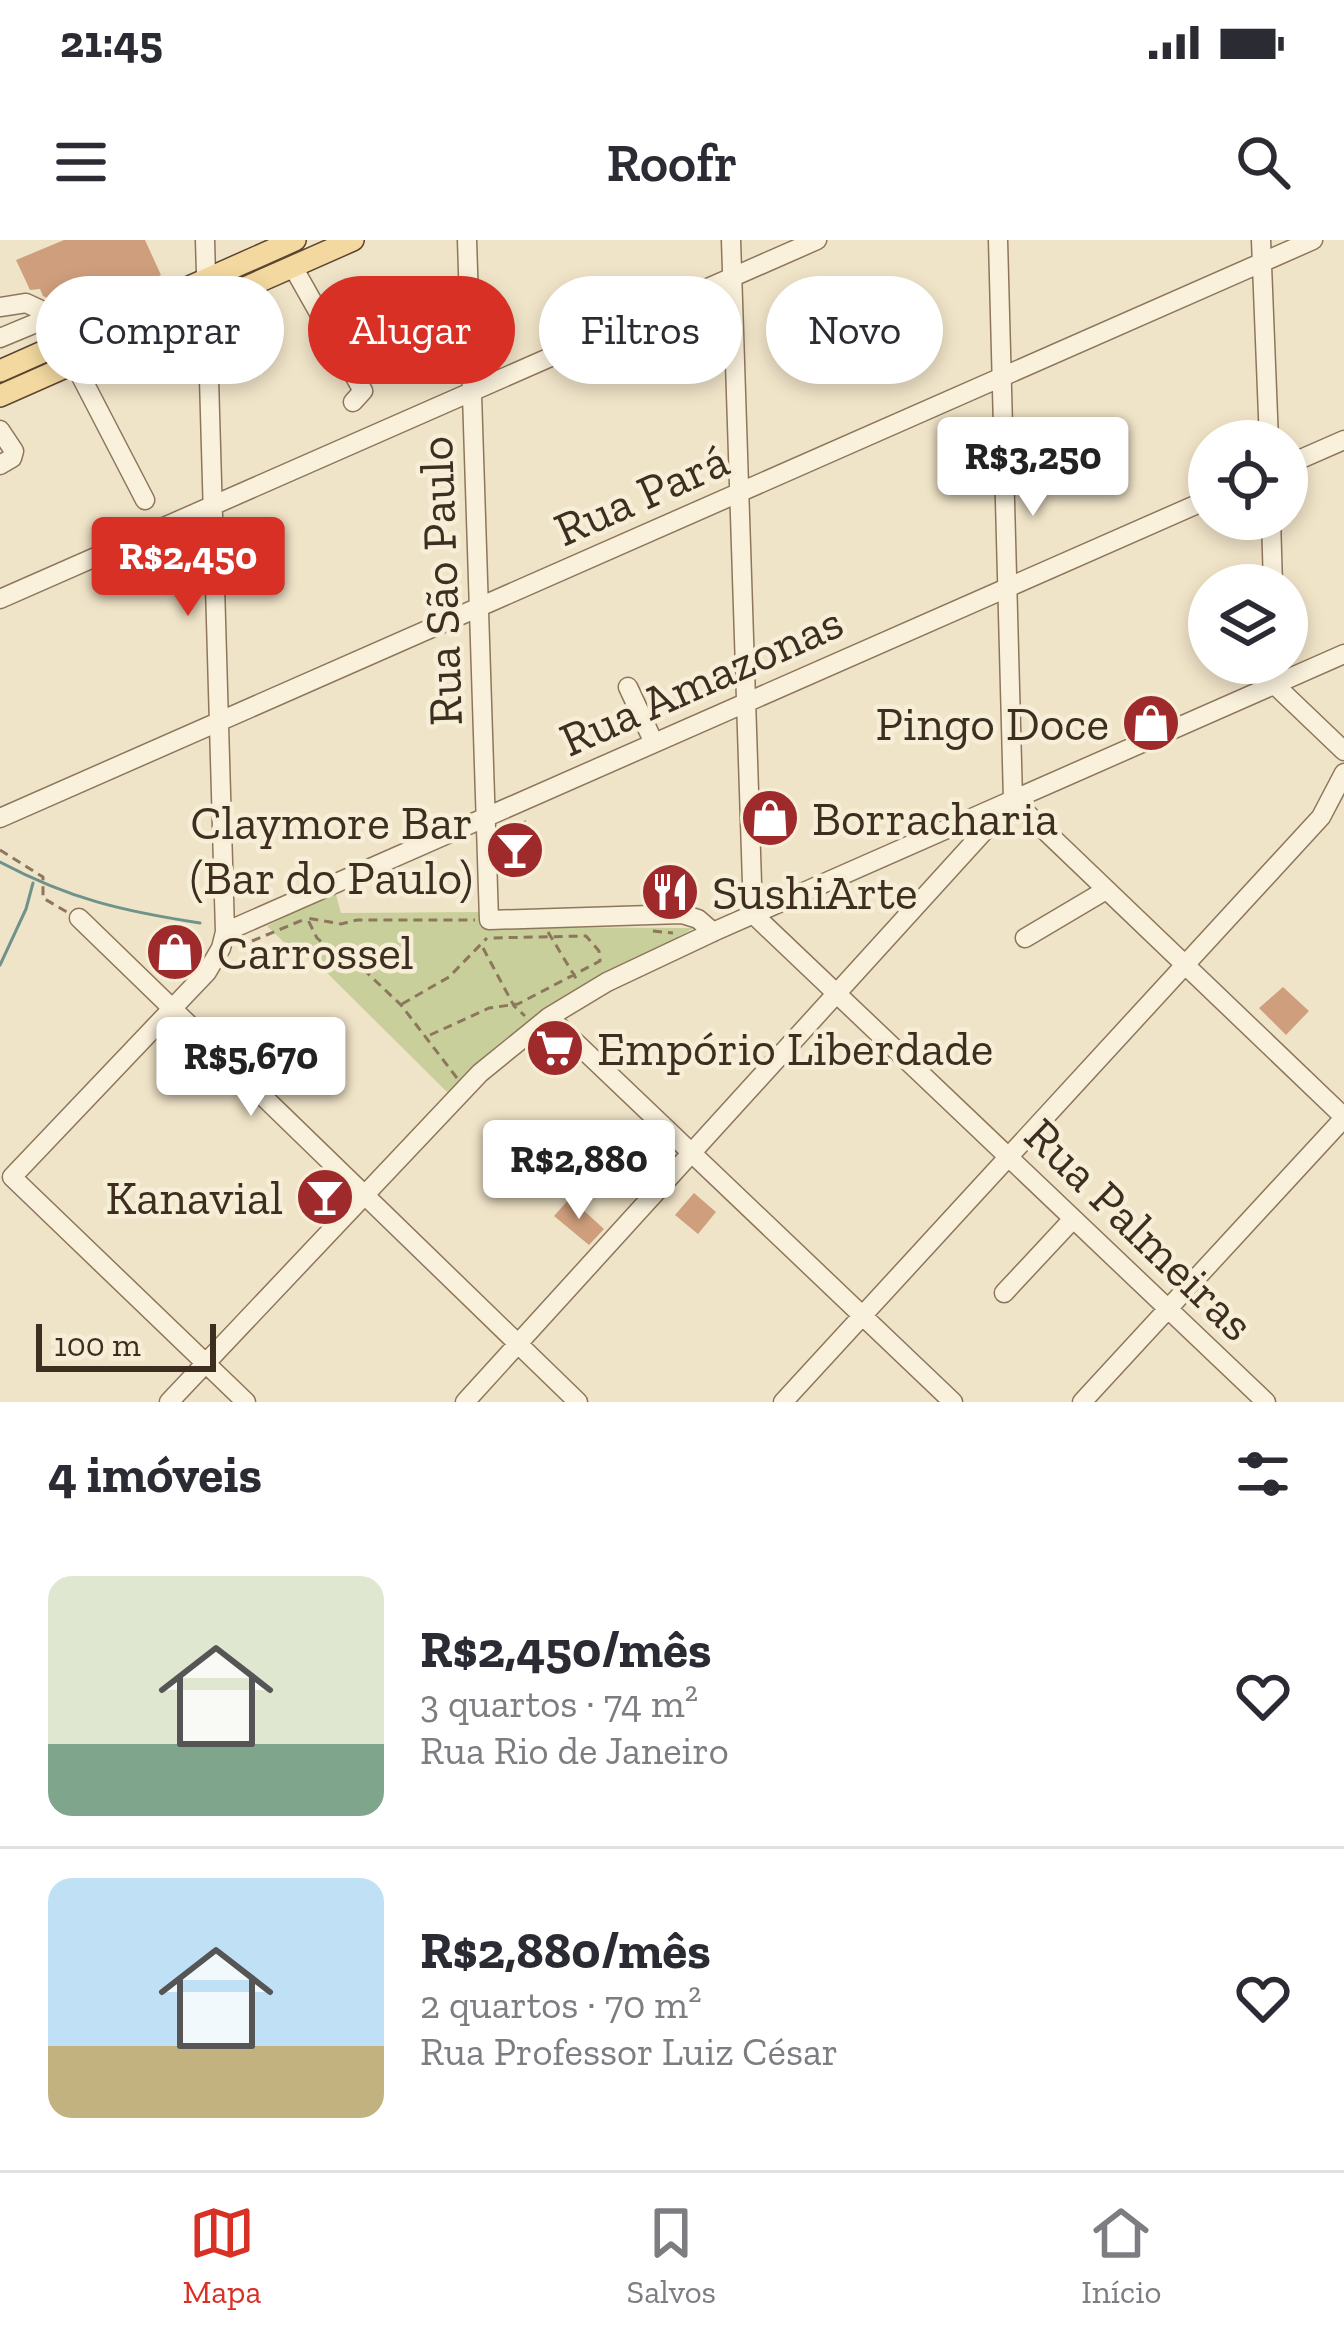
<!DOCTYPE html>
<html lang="pt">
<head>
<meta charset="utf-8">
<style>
	body { margin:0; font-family:"Zilla Slab",serif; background:#f7f7f7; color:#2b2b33; height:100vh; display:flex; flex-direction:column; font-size:45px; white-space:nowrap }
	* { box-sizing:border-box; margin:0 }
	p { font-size:39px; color:#7c7c81 }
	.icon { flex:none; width:66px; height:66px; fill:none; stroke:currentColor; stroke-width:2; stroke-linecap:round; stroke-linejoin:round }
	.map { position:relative; height:1162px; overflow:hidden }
	.details { display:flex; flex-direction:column; background:#fff; flex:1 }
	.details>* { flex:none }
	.guide { position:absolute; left:36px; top:36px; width:1272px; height:108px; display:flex; gap:24px }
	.tools { position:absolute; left:1188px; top:180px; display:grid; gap:24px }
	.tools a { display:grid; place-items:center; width:120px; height:120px; border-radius:50%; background:#fff; box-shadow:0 6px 18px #0003; font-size:60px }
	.scale { position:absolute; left:36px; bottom:30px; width:180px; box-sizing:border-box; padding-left:12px; border:6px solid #3d2e20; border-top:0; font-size:33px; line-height:42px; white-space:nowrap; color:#3d2e20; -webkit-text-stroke:9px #f7eed8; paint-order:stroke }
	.price { position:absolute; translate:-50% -102px; padding:0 27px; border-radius:12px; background:#fff; color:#222; font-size:39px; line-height:78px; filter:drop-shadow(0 3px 6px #0008) }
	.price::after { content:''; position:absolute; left:50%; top:72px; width:36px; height:27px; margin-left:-18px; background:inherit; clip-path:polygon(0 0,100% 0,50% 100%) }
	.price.active { background:#d93025; color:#fff }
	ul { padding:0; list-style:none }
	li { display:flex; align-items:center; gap:36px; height:300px; padding:0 48px }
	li+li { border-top:3px solid #e1e1e2 }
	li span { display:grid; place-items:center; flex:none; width:336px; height:240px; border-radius:24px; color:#555 }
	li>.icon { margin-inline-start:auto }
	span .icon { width:144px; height:144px; fill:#fffc; stroke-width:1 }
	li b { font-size:51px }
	h2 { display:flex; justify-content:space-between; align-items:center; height:144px; padding:0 48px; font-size:51px }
	.tag { padding:0 42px; border-radius:54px; background:#fff; box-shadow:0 6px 18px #0003; font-size:42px; line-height:108px }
	.tag.active { background:#d93025; color:#fff }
	.status { display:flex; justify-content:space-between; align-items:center; height:84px; padding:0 60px; background:#fff; direction:ltr }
	.status svg { height:33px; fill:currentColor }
	header { display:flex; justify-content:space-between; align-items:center; height:156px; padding:0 48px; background:#fff; font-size:54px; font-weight:600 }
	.tabs { display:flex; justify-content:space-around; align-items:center; height:168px; border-top:3px solid #e1e1e2; background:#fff; font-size:33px; color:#7c7c81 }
	.tabs a { display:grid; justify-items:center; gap:6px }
	.tabs .active { color:#d93025 }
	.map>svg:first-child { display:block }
	.green { fill:#c9cf9b }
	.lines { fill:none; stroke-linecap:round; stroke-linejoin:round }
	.stream { stroke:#6f938a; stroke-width:3 }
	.building { fill:#cf9f7d }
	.minor-casing { stroke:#8d765c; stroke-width:21 }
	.major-casing { stroke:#5b4430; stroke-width:24 }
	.path { stroke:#8d765c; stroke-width:3; stroke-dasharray:9 6; stroke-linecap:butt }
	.minor { stroke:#faf1dc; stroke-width:18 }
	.major { stroke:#f3d9a0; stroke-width:21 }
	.labels { text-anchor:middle; stroke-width:9; stroke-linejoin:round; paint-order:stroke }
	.street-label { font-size:48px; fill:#3d2e20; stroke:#f7eed8 }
	.poi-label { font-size:48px; fill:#3d2e20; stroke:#f7eed8; text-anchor:start }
</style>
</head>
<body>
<div class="status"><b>21:45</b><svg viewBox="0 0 49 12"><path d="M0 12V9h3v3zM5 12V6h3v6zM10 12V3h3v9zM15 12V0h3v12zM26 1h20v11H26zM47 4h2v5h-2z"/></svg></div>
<header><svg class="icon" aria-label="menu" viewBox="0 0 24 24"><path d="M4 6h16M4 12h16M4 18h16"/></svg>Roofr<svg class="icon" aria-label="search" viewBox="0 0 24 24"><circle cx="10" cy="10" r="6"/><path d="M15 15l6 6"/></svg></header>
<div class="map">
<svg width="1344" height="1162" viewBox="0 0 1344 1162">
	<rect width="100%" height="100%" fill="#f0e4c8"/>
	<path class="green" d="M335 651 341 673 480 672 482 679 494 687 694 688 534 782 447 852 320 726 290 708 267 686Z"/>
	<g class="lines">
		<path class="stream" d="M0 622C70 659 122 671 200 683
			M0 725 26 669 33 643"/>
	</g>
	<path class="building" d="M64 0H145L161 35 79 70 73 55 55 62 43 56 40 49 30 50 16 20Z
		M526 580 528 624H503L501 596 506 587Z
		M168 694 197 709 175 734 153 715Z
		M1283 747 1309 771 1286 795 1259 768Z
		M694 953 716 972 698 994 675 975Z
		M570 958 604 989 589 1005 554 976Z"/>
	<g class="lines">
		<defs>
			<path id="minor" d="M205 0 225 692 221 708 207 732 12 937 246 1162
				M467 0 489 680 682 674 698 679 713 692
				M731 0 753 674 1266 1162
				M998 0 1013 560 1344 877
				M1261 0 1269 201
				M293 27 363 151 353 162
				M0 67 26 63 58 78 74 123 145 260
				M0 98 53 76
				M0 190 14 211 12 218 0 225
				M1287 225 1344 200
				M1271 279 1273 345
				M0 359 817 0
				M1274 423 1275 445 1344 511
				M628 447 654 503
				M0 578 1313 0
				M79 678 578 1162
				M225 692 1209 259
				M1025 698 1106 650
				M549 777 953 1162
				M1004 1053 1073 979
				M169 1162 480 833 549 777 607 742 713 692 1344 414
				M465 1162 1007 566
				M783 1162 1321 577 1344 533
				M1082 1162 1344 878"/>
			<path id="major" d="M0 131 295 0
				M0 156 353 0"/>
		</defs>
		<use href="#minor" class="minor-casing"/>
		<use href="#major" class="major-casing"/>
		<path class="path" d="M0 610 43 637V658L67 672
			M653 691 673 693
			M548 692 577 740
			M252 701 305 679
			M483 708 514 766 525 776
			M402 764 449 737 487 698
			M430 795 489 768 518 764 600 721 599 711 586 696 488 698
			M457 838 401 765 364 730 336 715 317 698 307 678 341 684 357 680H475"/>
		<use href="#minor" class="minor"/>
		<use href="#major" class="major"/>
	</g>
	<defs>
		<symbol id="shop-disc" viewBox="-11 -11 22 22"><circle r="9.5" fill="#9e2a2b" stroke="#f7eed8"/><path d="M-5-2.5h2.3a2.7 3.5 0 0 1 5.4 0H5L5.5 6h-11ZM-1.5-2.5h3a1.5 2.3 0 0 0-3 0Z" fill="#fff"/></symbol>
		<symbol id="bar-disc" viewBox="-11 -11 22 22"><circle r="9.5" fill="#9e2a2b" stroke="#f7eed8"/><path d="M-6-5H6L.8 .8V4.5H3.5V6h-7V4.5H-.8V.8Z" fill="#fff"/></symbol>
		<symbol id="restaurant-disc" viewBox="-11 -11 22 22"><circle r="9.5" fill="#9e2a2b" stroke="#f7eed8"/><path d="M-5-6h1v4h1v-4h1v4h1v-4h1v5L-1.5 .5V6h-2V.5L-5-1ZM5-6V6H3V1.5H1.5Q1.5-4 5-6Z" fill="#fff"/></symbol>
		<symbol id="supermarket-disc" viewBox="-11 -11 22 22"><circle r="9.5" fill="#9e2a2b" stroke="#f7eed8"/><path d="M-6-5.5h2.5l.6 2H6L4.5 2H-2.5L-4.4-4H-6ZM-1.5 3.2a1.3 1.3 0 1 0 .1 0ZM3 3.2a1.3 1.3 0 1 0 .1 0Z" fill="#fff"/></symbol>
	</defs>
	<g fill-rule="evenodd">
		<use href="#shop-disc" x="1118" y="450" width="66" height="66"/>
		<use href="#shop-disc" x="737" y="545" width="66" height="66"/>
		<use href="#bar-disc" x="482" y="577" width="66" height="66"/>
		<use href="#restaurant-disc" x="637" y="619" width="66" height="66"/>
		<use href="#shop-disc" x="142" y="679" width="66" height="66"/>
		<use href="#supermarket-disc" x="522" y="775" width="66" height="66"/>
		<use href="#bar-disc" x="292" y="924" width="66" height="66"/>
	</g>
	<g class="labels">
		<g class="street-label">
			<text transform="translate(641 254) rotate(-24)" y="17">Rua Pará</text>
			<text transform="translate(440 341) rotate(-92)" y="17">Rua São Paulo</text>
			<text transform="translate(701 440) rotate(-24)" y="17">Rua Amazonas</text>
			<text transform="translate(1140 989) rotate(44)" y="17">Rua Palmeiras</text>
		</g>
		<g class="poi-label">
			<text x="1109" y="500" text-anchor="end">Pingo Doce</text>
			<text x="812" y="595">Borracharia</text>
			<text x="473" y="599" text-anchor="end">Claymore Bar<tspan x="473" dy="55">(Bar do Paulo)</tspan></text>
			<text x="712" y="669">SushiArte</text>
			<text x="217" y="729">Carrossel</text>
			<text x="597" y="825">Empório Liberdade</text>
			<text x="283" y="974" text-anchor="end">Kanavial</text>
		</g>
	</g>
</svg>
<div class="tools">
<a><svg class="icon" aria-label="locate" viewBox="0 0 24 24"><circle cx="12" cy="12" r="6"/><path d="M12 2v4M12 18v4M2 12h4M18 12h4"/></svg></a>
<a><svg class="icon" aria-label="layers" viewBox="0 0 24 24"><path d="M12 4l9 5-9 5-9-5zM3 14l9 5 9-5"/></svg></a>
</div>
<div class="scale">100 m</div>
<b class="price" style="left:1033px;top:279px">R$3,250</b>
<b class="price active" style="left:188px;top:379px">R$2,450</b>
<b class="price" style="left:251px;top:879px">R$5,670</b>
<b class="price" style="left:579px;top:982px">R$2,880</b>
<div class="guide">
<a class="tag">Comprar</a>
<a class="tag active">Alugar</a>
<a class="tag">Filtros</a>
<a class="tag">Novo</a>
</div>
</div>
<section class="details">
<h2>4 imóveis<svg class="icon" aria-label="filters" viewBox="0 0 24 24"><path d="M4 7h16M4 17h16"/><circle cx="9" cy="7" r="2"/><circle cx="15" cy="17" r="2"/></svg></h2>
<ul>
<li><span style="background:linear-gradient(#dfe7d0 70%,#7fa58c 0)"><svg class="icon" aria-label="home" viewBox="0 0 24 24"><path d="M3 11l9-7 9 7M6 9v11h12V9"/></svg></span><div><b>R$2,450/mês</b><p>3 quartos · 74 m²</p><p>Rua Rio de Janeiro</p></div><svg class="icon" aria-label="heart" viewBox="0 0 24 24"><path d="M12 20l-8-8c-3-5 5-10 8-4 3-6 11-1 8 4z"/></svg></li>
<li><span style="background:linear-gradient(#bfe0f5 70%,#c2b280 0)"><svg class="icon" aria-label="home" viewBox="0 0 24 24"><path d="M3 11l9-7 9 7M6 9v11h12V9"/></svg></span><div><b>R$2,880/mês</b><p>2 quartos · 70 m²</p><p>Rua Professor Luiz César</p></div><svg class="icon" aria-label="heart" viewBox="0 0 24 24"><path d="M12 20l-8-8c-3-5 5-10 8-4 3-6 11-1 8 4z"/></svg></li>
</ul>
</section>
<nav class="tabs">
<a class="active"><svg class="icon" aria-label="map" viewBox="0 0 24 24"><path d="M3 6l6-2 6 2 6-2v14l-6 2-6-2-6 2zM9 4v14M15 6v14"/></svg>Mapa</a>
<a><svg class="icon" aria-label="saved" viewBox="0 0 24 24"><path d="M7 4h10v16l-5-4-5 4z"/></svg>Salvos</a>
<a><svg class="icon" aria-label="home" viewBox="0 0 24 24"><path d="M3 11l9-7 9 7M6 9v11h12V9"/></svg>Início</a>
</nav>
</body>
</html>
